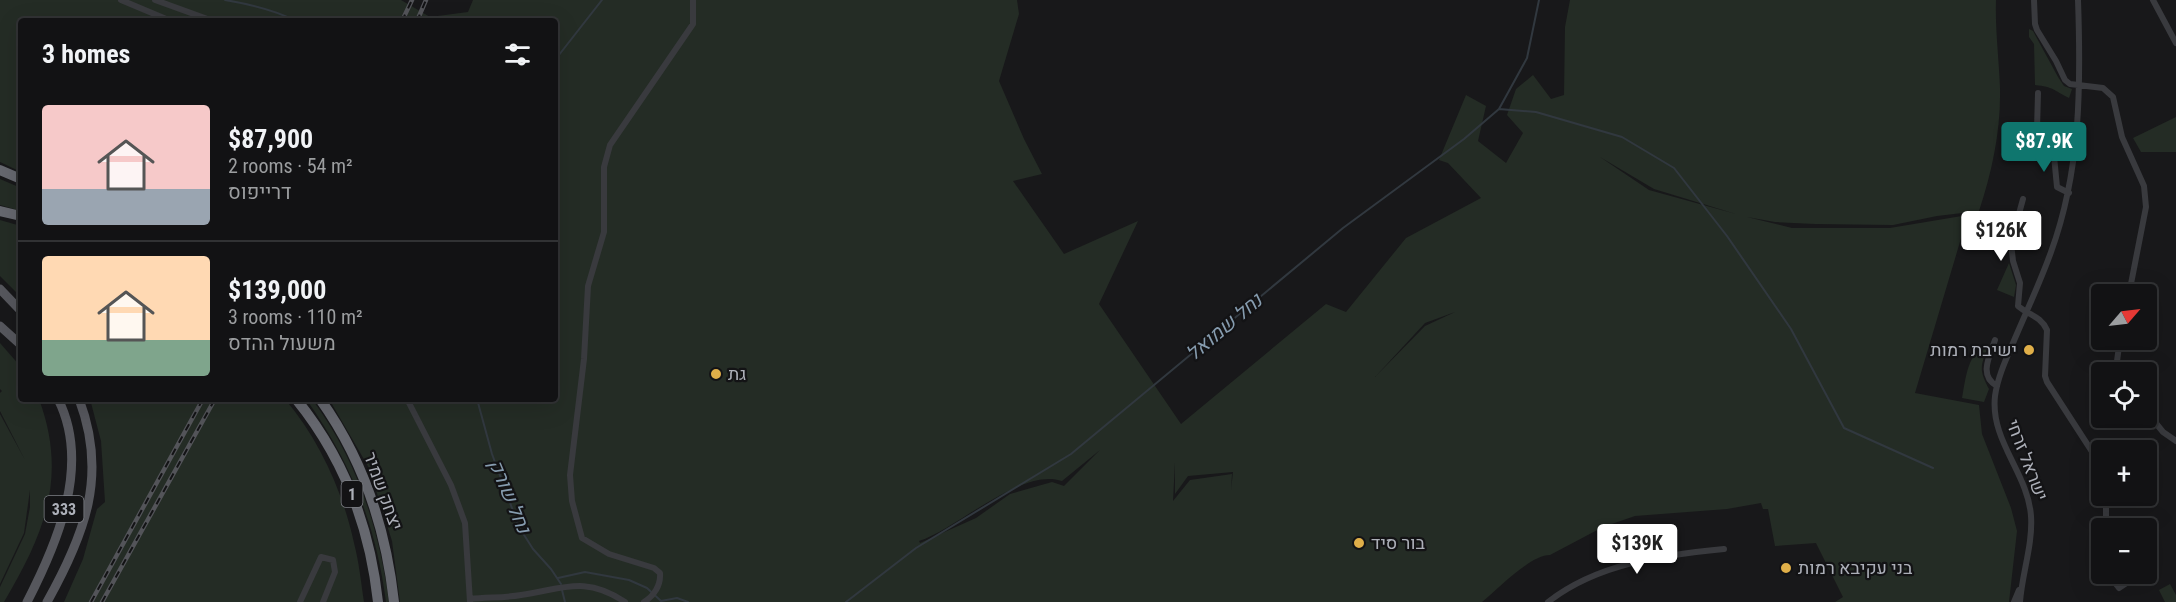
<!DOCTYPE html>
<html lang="en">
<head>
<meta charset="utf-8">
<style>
	body { margin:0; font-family:"Roboto Condensed",Heebo,sans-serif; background:#1f2022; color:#f1f3f6; height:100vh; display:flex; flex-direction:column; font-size:22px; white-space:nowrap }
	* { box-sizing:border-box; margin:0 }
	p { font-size:20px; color:#9c9ea0 }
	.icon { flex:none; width:33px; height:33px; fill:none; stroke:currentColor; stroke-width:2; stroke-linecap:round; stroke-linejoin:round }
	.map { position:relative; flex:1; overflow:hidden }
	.side { position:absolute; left:18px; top:18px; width:540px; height:384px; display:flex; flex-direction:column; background:#121214; border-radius:6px; box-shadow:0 6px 24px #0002,0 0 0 2px #313234 }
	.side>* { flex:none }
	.needle { width:39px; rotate:62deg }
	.buttons { position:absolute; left:2091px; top:284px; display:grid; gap:12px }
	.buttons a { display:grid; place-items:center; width:66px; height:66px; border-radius:6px; background:#121214; box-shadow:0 6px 24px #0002,0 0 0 2px #313234; font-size:30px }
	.price { position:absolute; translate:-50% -51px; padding:0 14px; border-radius:6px; background:#fff; color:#222; font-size:20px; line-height:39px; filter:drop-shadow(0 2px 3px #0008) }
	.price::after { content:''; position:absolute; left:50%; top:36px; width:18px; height:14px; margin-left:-9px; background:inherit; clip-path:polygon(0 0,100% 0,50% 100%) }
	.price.current { background:#0f766e; color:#fff }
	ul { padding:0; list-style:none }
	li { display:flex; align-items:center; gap:18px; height:150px; padding:0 24px }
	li+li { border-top:2px solid #313234 }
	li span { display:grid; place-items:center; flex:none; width:168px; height:120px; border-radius:6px; color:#555 }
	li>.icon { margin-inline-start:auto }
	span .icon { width:72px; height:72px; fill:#fffc; stroke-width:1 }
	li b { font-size:26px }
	h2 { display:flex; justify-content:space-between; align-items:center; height:72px; padding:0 24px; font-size:26px }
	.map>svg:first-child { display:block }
	.green { fill:#242c25; fill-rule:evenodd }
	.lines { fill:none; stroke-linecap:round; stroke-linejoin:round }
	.stream { stroke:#31383f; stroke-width:2 }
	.street { stroke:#393a3e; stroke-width:6 }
	.primary { stroke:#56575d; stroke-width:9 }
	.highway { stroke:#66686f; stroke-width:10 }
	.rail-casing { stroke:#535459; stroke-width:4.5 }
	.rail { stroke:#131315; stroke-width:2; stroke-dasharray:7; stroke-linecap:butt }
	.poi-dot { fill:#e0af49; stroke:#131315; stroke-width:2 }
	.labels { text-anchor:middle; stroke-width:4.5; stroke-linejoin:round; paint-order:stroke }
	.shield { fill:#131315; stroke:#7e8087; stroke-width:1.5 }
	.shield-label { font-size:16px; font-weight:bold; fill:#acafb8 }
	.poi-label { font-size:18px; fill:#acafb8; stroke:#131315; text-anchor:start }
	.street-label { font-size:18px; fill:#acafb8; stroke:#131315 }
	.water-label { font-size:20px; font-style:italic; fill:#869caf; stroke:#131315 }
</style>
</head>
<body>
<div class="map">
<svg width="2176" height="602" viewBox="0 0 2176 602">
	<rect width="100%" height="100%" fill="#18181a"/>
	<path class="green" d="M0 0H401L430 17 468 12 473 0H1017L1019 14 999 81 1024 139 1042 174 1013 181 1064 254 1138 221 1099 304 1181 424 1326 304 1346 312 1406 238 1481 198 1448 163 1439 160 1466 95 1486 106 1478 141 1506 163 1523 133 1507 115 1516 89 1533 75 1551 99 1564 95 1565 27 1570 0H1996C1995 30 1999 59 2000 88 2001 130 1992 172 1979 211L1937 216 1893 225 1815 224 1775 222 1747 217 1792 228H1890L1968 215 1915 393 1979 405 1982 434 2011 508 2017 531 2009 602H1835L1843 597 1816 543 1775 546 1768 509H1763L1761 503 1727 509 1635 516 1603 527 1550 555C1530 555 1498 589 1482 602H400L392 541 369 468 329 399H555V21H21V172L0 162ZM1600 157 1654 189 1736 214 1649 190ZM1455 312 1425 326 1375 377 1425 323ZM1100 450 1064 486 1052 482 1010 494 976 518 920 543 919 541C957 529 1021 467 1062 481ZM1175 462V494L1188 476 1233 472 1231 490 1232 474 1190 480 1173 501Z
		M2029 29 2033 31 2058 77 2064 86 2072 89 2069 98C2053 90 2054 87 2035 85L2034 44 2029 37Z
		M2176 117V152H2141L2133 138Z
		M0 179 21 188V211L0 205Z
		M0 220 21 226V297L0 276Z
		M2009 263 2016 285 2014 297 1997 290Z
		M0 343 21 367V399H39C68 478 44 534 4 602H0V587L25 534 30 507V490L24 533 0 584V414L25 460 0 411V393L2 391 0 389Z
		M1989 344C1981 365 1978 369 1989 389L1984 402 1962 398C1966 378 1967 352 1989 344Z
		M90 399H285C319 439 343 492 354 543 359 562 361 582 364 602H64L83 559 97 509 105 502 101 441Z
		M306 399H312C357 460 379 528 389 602H386C376 525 351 462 306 399Z
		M2170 584 2176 595V602H2165L2159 590Z"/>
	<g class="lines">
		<path class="stream" d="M225 0C249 4 275 10 296 21
			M555 60 602 0
			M1499 109 1536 112 1622 137 1674 168 1727 236 1791 329 1844 428 1933 468
			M477 399 492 454 519 527 533 549 551 569 561 584
			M558 578 585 572 629 580 647 588 661 601 677 598 688 602
			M562 590 565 602
			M846 602 916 548 1071 454 1343 228 1464 139 1499 109 1527 58 1539 0"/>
		<path class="street" d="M121 0 171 21
			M155 0 213 21
			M2034 0 2035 24 2037 30 2056 61 2065 80 2070 84 2103 88 2113 97 2122 137 2144 186 2146 207 2129 294
			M2153 0 2176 43
			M2038 93 2037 129 2054 156 2057 187 2069 193
			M2023 199 2011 243 2013 261 2020 283 2018 306C2028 315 2041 316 2047 330L2045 376 2047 382 2102 467
			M1995 340C1990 355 1978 376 1997 386
			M2120 372 2117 361 2120 339
			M407 399 451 485 465 523 470 602
			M2146 411 2163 432 2176 441
			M2106 528V495
			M2107 573 2119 588 2131 580 2132 573
			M470 599C487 597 504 598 521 595 563 589 585 575 625 602
			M300 602 321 557 333 560 335 572 323 602
			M644 602C654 596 661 585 660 573L654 568 609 554 582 538 572 501 570 475 584 359 588 286 604 232V167L610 145 693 24V0
			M1548 602C1598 563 1663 555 1724 549
			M2014 602 2019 590
			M2020 602C2022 574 2033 544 2031 516 2028 473 1990 441 1995 396 1998 375 2008 355 2016 336 2028 308 2041 280 2051 252 2081 170 2081 85 2078 0"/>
		<path class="primary" d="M0 289 21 311
			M0 326 21 345
			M27 602C58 542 91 464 58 399
			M47 602C85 534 108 475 79 399"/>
		<path class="highway" d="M0 170 21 179
			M0 211 21 216
			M296 399C344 458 370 528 378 602
			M320 399C363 459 386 529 394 602"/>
		<defs>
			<path id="rail" d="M402 21 412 0
				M417 21 426 0
				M91 602 203 399
				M102 602 215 399"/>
		</defs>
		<use href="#rail" class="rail-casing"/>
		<use href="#rail" class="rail"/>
	</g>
	<g class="poi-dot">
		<circle cx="2029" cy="350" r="6"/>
		<circle cx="716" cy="374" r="6"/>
		<circle cx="1359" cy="543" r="6"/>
		<circle cx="1786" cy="568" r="6"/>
	</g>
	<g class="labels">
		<g class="shield">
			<rect x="341.5" y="481" width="21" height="26" rx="4.5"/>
			<rect x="44.5" y="496" width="39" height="26" rx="4.5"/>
		</g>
		<g class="shield-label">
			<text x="352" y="500">1</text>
			<text x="64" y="515">333</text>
		</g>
		<g class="poi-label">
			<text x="2017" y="356" text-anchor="end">ישיבת רמות</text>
			<text x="728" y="380">גת</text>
			<text x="1371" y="549">בור סיד</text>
			<text x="1798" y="574">בני עקיבא רמות</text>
		</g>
		<g class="street-label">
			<text transform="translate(2027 460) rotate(69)" y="6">ישראל זרחי</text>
			<text transform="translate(383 491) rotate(70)" y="6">יצחק שמיר</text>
		</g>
		<g class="water-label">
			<text transform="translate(1224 327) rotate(-40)" y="7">נחל שמואל</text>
			<text transform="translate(510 496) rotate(67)" y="7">נחל שורק</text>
		</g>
	</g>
</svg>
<div class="buttons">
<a><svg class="needle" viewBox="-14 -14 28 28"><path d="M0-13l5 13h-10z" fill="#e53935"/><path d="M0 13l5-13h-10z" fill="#9c9ea0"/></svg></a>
<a><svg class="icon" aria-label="locate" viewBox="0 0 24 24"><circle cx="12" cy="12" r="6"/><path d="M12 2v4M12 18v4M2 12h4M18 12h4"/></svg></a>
<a>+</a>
<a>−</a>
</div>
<b class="price current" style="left:2044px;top:173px">$87.9K</b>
<b class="price" style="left:2001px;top:262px">$126K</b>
<b class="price" style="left:1637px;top:575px">$139K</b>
<section class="side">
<h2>3 homes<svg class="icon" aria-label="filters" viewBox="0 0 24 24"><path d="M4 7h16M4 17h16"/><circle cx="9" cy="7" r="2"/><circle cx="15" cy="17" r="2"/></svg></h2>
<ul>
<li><span style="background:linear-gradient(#f6c9c9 70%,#9aa5b1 0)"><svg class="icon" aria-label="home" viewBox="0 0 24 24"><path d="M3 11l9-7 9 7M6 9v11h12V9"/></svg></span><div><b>$87,900</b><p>2 rooms · 54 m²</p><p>דרייפוס</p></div></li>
<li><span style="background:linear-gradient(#ffd9b3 70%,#7fa58c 0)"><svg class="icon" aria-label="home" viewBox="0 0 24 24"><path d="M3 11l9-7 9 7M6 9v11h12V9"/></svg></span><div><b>$139,000</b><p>3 rooms · 110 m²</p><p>משעול ההדס</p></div></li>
</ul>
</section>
</div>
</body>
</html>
